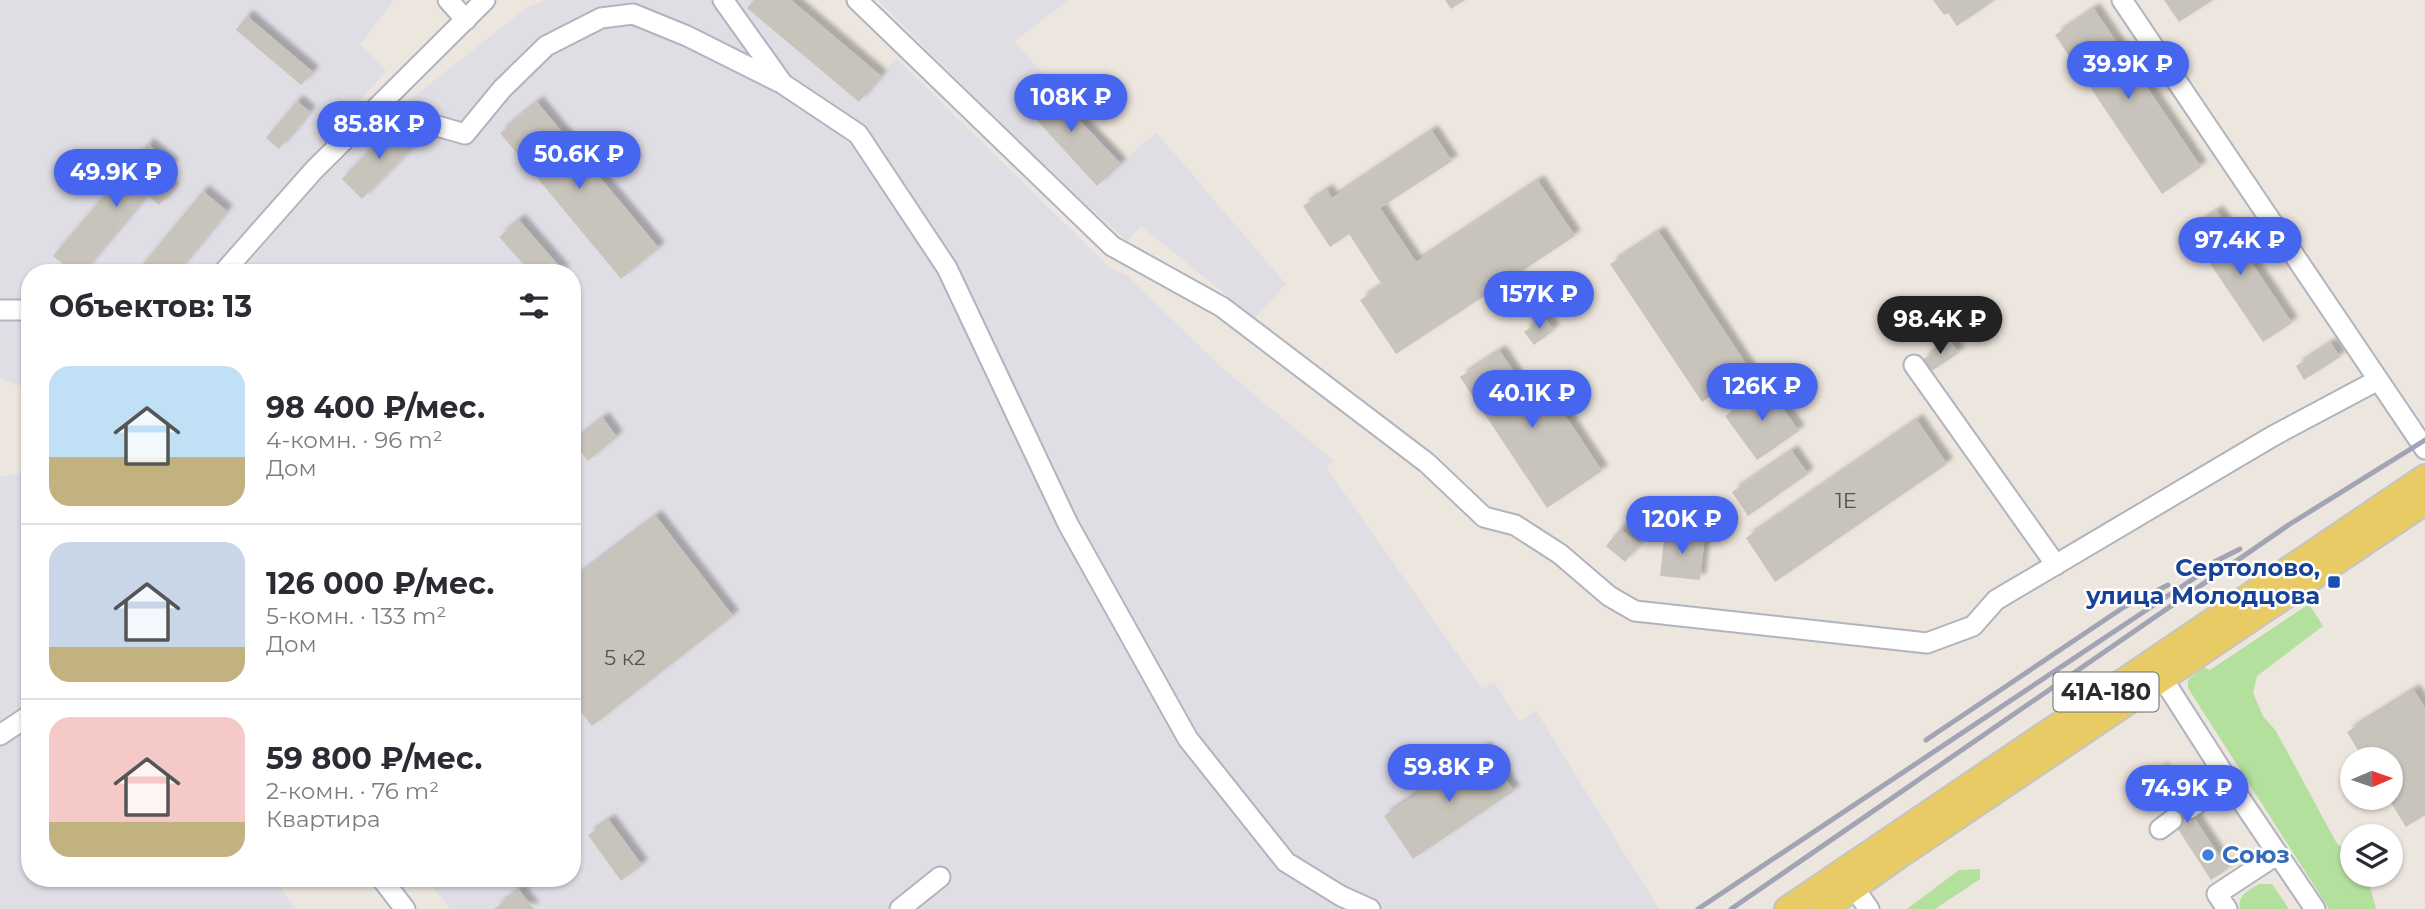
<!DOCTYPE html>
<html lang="ru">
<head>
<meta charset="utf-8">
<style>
	body { margin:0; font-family:Montserrat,sans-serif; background:#f2f2f3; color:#2b2b33; height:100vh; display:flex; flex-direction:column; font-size:26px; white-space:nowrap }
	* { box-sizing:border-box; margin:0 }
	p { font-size:23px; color:#7c7c81 }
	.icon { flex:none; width:38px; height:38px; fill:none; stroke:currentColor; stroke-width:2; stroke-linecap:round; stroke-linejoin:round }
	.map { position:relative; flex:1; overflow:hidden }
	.sheet { position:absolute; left:21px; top:264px; width:560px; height:623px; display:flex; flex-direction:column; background:#fff; border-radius:28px; box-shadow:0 2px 5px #0004 }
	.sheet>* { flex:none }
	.needle { width:46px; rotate:88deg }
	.tools { position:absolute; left:2340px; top:747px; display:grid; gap:14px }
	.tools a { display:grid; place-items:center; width:63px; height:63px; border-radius:50%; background:#fff; box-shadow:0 2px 5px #0004; font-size:35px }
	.price { position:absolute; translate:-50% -60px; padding:0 16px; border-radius:24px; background:#4766f0; color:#fff; font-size:23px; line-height:46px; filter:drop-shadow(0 2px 4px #0008) }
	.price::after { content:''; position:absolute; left:50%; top:42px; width:21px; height:16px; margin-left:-10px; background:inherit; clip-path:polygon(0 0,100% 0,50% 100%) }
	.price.active { background:#222; color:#fff }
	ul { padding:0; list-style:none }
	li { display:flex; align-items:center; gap:21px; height:175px; padding:0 28px }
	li+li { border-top:2px solid #e1e1e2 }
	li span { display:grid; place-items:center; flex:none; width:196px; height:140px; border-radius:21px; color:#555 }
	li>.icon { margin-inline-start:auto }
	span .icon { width:84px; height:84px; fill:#fffc; stroke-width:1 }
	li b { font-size:30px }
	h2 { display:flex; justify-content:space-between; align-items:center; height:84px; padding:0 28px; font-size:30px }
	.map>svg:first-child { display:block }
	.industrial { fill:#e0dee5 }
	.green { fill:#b4e09e }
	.building { fill:#c8c4bc; filter:url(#shadow) }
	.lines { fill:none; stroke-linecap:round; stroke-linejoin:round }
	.minor-casing { stroke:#b1b4be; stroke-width:23 }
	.major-casing { stroke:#c4c4c4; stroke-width:28 }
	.minor { stroke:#fff; stroke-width:19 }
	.major { stroke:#e9cb66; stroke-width:24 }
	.rail { stroke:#a1a4b4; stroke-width:5 }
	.transit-dot { fill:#1a4fb4; stroke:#fff; stroke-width:2.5 }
	.shop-dot { fill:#3f7fe0; stroke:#fff; stroke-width:2.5 }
	.labels { text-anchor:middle; stroke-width:5; stroke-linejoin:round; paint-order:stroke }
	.number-label { font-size:21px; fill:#52514f }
	.shield { fill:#fff; stroke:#6b6b6b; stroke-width:2 }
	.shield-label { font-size:23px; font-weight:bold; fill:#2b2b2b }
	.transit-label { font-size:24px; font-weight:bold; fill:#164399; stroke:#fff; text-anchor:end }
	.shop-label { font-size:24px; font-weight:bold; fill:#366cbe; stroke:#fff; text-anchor:start }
</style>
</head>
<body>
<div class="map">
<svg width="2425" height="909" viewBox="0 0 2425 909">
	<defs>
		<filter id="shadow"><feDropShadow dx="6" dy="-6" stdDeviation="2" flood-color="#0004"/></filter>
	</defs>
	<rect width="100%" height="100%" fill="#ece6de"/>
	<path class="industrial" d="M0 0H394L360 44 386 71 210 273H30V390L0 378Z
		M545 0H791L880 76 896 58 1111 269 1127 275 1221 367 1334 461 1326 467 1482 689 1494 682 1519 721 1536 711 1659 909H450L427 879 572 878V273H240L313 188 381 122 528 7Z
		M878 0H1068L1014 42 1125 160 1156 132 1286 284 1255 318 1141 226 1127 241 1036 159Z
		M30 471V878L273 879 297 909H0V477Z"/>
	<path class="green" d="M2309 604 2323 626 2257 676 2253 693 2263 716 2276 731 2336 842 2352 859V875H2367L2376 909H2329L2188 688V680L2203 667 2210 670Z
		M1980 869V879L1935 909H1907L1959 870Z
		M2259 884H2272L2289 909H2240C2237 895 2248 891 2259 884Z"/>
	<path class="building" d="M754 0H791L881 76 859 102 747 8Z
		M1445 0H1465L1451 9Z
		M1933 0H1995L1957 26 1948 13 1944 15Z
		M2164 0H2213L2179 22Z
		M2094 9 2201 167 2162 194 2055 35Z
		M247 16 313 72 301 85 236 30Z
		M1043 82 1121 164 1097 186 1021 103Z
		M297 101 310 112 279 149 266 138Z
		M537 102 659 248 621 279 500 133Z
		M395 124 416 144 362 199 342 179Z
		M1432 131 1452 161 1380 208 1416 262 1538 181 1575 236 1396 354 1360 300 1382 285 1349 234 1330 247 1303 206 1327 190 1332 198Z
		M148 144 173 165 161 179 173 189 159 205 147 195 82 273H74L53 256Z
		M203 191 227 211 176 273H136Z
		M2217 211 2292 323 2263 342 2188 231Z
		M519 220 565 273H531L499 237Z
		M1659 232 1750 370 1702 402 1610 264Z
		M1544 317 1554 330 1534 345 1524 332Z
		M1950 341 1959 353 1930 372 1922 360Z
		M2331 343 2340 357 2304 380 2296 366Z
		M1500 351 1531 398 1547 388 1602 471 1547 508 1460 377Z
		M1767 386 1799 431 1757 460 1725 416Z
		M603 418 617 437 588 461 573 442Z
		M1917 420 1947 464 1775 582 1746 538Z
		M1792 451 1808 474 1748 516 1732 492Z
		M656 516 733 616 592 726 572 701V580Z
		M1620 529 1640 544 1625 562 1606 546Z
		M1665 531 1705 536 1700 580 1660 576Z
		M2414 690 2425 708V815L2406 827 2388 798H2390V760H2364L2347 732Z
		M1485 748 1514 791 1413 859 1384 816Z
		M2162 769 2228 869 2211 880 2146 780Z
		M609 820 642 865 621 881 588 835Z
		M519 890 534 909H494Z"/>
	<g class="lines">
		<defs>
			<path id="minor" d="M448 0 466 20
				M723 0 783 84 858 134 947 268 1068 524 1188 739 1286 862 1341 896 1370 909
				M857 0 1112 246 1222 307 1427 463 1484 517 1515 525 1560 554 1609 596 1635 611 1927 643 1973 626 1996 600 2273 436 2378 380
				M2122 0 2425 449
				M423 122 465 134 502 89 546 46 601 18 633 14 687 36 779 82
				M223 273 314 170 485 0
				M0 310H30
				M1914 365 2056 565
				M2156 668 2229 782 2315 909
				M0 735 30 715
				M2189 809 2229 782
				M2160 829 2172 820
				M381 878 405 909
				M1854 888 1869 909
				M900 909 940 877
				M2227 909 2217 894 2278 854"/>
			<path id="major" d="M1787 909 2425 477
				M1824 909 1899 856 2425 502"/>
		</defs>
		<use href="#minor" class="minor-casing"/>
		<use href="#major" class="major-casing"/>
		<use href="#minor" class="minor"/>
		<use href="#major" class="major"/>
		<path class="rail" d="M2196 571 2240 549
			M1926 740 2124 607 2168 585
			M1698 909 2205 571
			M1731 909 2290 524 2425 440"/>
	</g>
	<rect class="transit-dot" x="2327" y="575" width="14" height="14" rx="3.5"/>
	<circle class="shop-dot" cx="2208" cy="855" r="7"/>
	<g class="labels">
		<g class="number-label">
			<text x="1846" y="508">1Е</text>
			<text x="625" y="665">5 к2</text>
		</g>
		<rect class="shield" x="2053.5" y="672.5" width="105" height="39" rx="5"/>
		<g class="shield-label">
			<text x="2106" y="700">41А-180</text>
		</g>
		<g class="transit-label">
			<text x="2320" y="576">Сертолово,<tspan x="2320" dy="28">улица Молодцова</tspan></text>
		</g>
		<g class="shop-label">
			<text x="2222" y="863">Союз</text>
		</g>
	</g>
</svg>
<div class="tools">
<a><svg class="needle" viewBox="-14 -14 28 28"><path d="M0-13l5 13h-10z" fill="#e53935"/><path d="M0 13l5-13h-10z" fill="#7c7c81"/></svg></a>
<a><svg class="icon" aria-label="layers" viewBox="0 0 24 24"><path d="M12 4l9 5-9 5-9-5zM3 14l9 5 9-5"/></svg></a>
</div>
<b class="price" style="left:2128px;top:101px">39.9K ₽</b>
<b class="price" style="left:1071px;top:134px">108K ₽</b>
<b class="price" style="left:379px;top:161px">85.8K ₽</b>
<b class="price" style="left:579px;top:191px">50.6K ₽</b>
<b class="price" style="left:116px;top:209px">49.9K ₽</b>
<b class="price" style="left:2240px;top:277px">97.4K ₽</b>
<b class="price" style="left:1539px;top:331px">157K ₽</b>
<b class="price active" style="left:1940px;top:356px">98.4K ₽</b>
<b class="price" style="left:1762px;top:423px">126K ₽</b>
<b class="price" style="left:1532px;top:430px">40.1K ₽</b>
<b class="price" style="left:1682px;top:556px">120K ₽</b>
<b class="price" style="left:1449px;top:804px">59.8K ₽</b>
<b class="price" style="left:2187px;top:825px">74.9K ₽</b>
<section class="sheet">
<h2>Объектов: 13<svg class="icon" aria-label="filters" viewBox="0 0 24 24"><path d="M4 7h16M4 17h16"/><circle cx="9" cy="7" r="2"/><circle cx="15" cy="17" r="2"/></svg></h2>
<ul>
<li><span style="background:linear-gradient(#bfe0f5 65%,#c2b280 0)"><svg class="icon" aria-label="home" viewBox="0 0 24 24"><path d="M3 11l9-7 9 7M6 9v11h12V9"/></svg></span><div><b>98 400 ₽/мес.</b><p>4-комн. · 96 m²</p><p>Дом</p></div></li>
<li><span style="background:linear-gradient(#c9d6e8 75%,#c2b280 0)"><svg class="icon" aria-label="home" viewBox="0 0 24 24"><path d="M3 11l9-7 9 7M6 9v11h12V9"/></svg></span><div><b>126 000 ₽/мес.</b><p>5-комн. · 133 m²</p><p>Дом</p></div></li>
<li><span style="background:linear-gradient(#f6c9c9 75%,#c2b280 0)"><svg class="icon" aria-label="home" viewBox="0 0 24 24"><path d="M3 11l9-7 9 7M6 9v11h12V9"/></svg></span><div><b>59 800 ₽/мес.</b><p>2-комн. · 76 m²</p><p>Квартира</p></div></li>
</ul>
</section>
</div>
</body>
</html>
